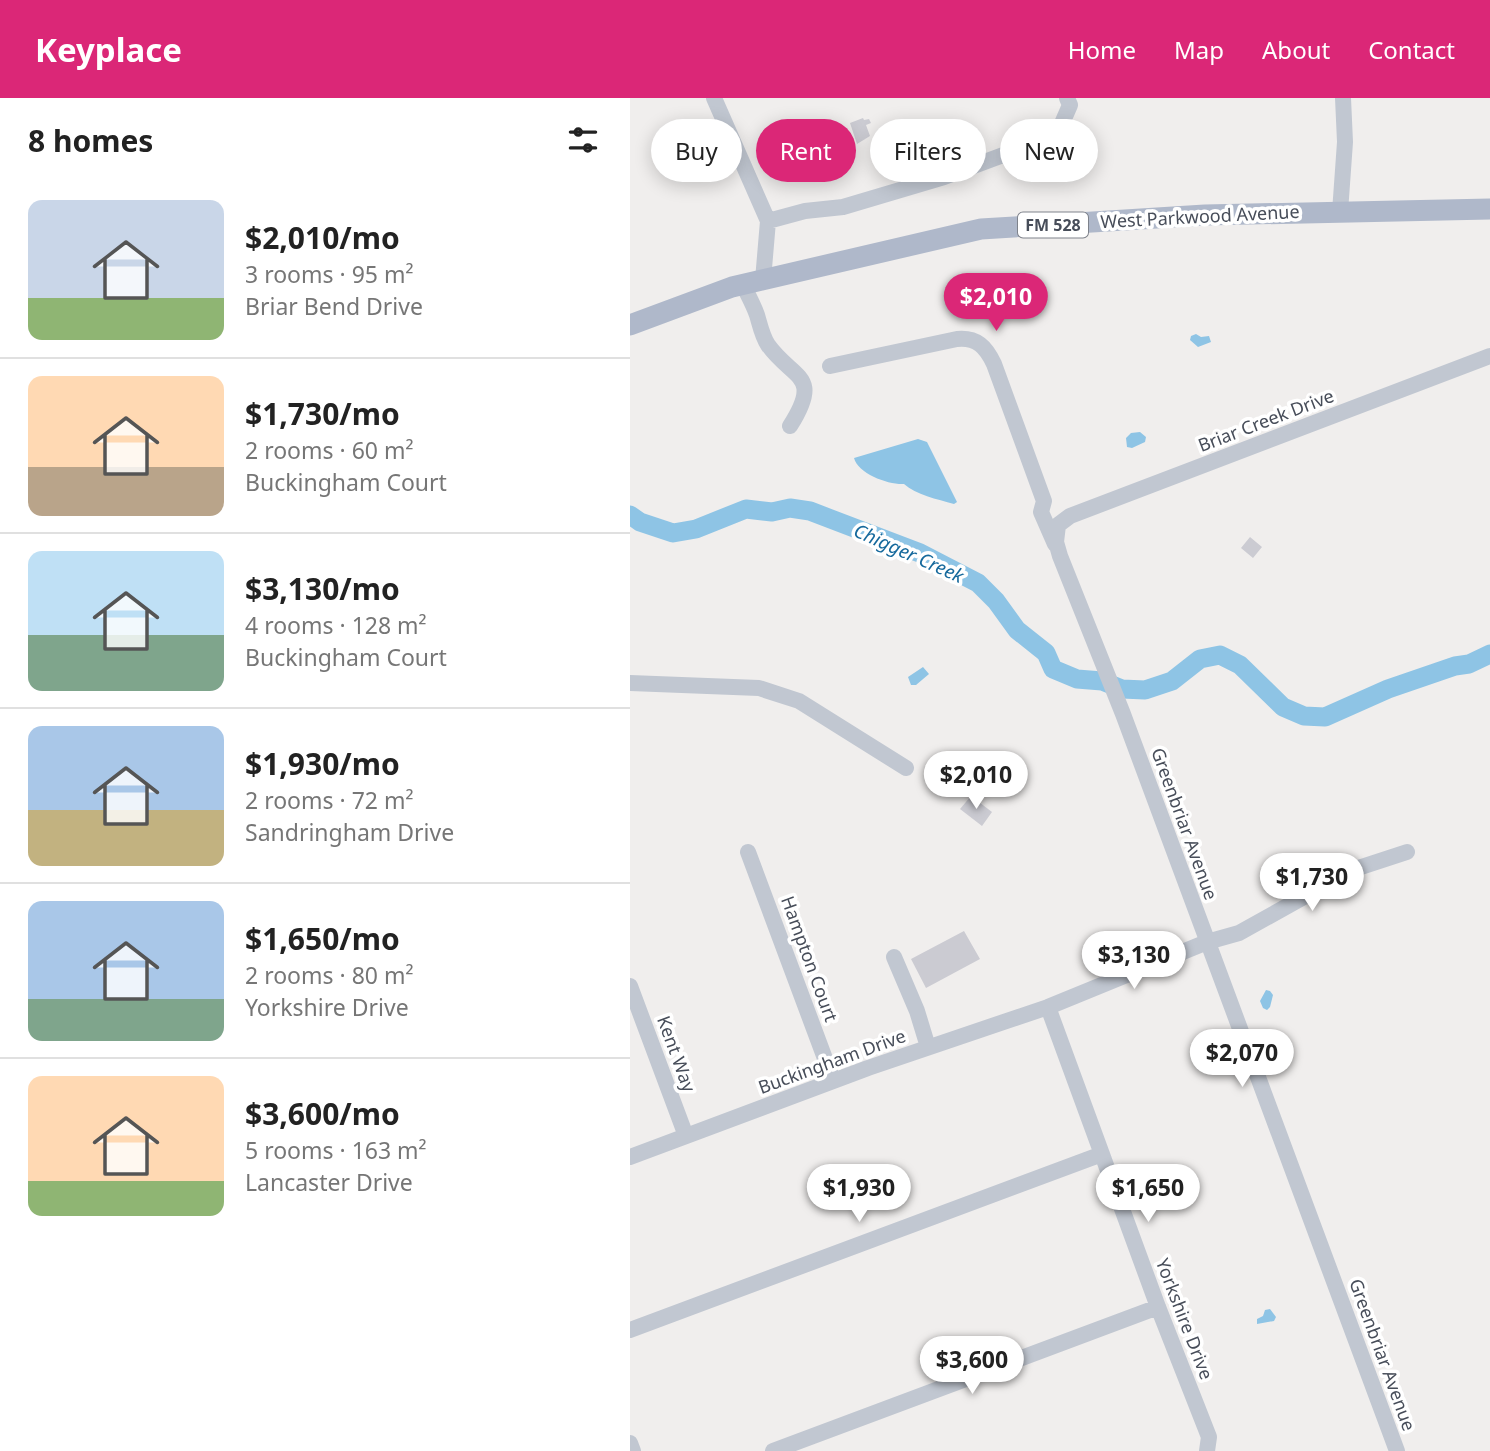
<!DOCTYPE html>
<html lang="en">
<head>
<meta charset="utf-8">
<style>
	body { margin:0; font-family:"Noto Sans",sans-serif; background:#f6f6f6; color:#222; height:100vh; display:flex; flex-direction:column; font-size:26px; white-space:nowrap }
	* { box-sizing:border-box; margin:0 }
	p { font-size:23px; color:#767676 }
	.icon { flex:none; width:38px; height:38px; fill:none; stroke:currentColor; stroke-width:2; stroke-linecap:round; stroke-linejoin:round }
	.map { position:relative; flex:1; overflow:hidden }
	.panel { display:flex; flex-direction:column; background:#fff; width:630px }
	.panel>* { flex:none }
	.hud { position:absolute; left:21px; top:21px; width:665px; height:63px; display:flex; gap:14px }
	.price { position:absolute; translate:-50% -60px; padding:0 16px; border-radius:24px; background:#fff; color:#222; font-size:23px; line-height:46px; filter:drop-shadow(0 2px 4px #0008) }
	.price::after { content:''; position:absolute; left:50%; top:42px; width:21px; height:16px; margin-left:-10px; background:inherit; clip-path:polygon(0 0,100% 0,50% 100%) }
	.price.selected { background:#db2777; color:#fff }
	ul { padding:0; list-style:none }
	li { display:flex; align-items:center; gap:21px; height:175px; padding:0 28px }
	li+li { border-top:2px solid #e0e0e0 }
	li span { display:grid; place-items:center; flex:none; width:196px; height:140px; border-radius:14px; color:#555 }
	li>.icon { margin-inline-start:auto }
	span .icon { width:84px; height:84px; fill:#fffc; stroke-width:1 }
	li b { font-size:30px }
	h2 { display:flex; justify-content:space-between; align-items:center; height:84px; padding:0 28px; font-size:30px }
	.pill { padding:0 24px; border-radius:32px; background:#fff; box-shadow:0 4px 18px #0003; font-size:24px; line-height:63px }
	.pill.selected { background:#db2777; color:#fff }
	header { display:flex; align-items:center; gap:42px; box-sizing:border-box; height:98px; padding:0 35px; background:#db2777; color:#fff }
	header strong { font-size:33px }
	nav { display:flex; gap:38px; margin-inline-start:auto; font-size:24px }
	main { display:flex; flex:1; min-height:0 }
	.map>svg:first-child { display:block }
	.water { fill:#8ec4e5 }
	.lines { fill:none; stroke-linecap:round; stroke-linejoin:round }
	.river { stroke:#8ec4e5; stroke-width:19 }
	.building { fill:#cbcbd2 }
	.minor { stroke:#c1c7d1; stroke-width:16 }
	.major { stroke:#afb8ca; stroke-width:21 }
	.labels { text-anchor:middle; stroke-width:7; stroke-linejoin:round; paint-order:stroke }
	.shield { fill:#fff; stroke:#7e828b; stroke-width:2 }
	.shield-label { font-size:16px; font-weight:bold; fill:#474d59 }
	.street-label { font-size:18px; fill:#474d59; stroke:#fff }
	.water-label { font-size:19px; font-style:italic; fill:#16699c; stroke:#fff }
</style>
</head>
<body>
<header>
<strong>Keyplace</strong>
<nav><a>Home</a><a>Map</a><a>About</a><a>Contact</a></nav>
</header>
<main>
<section class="panel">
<h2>8 homes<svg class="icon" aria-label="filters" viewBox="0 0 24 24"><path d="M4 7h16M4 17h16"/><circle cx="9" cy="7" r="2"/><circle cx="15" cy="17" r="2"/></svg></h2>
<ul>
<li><span style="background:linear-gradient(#c9d6e8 70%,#8fb573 0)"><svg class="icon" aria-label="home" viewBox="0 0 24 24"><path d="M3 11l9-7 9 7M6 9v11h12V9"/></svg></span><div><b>$2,010/mo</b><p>3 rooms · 95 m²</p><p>Briar Bend Drive</p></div></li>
<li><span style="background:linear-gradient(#ffd9b3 65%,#b9a48a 0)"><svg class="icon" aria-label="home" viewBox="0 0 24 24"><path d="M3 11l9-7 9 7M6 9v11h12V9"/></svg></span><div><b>$1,730/mo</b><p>2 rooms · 60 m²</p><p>Buckingham Court</p></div></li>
<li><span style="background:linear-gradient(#bfe0f5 60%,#7fa58c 0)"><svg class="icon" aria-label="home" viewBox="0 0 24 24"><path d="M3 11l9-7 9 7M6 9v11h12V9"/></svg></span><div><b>$3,130/mo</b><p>4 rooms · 128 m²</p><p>Buckingham Court</p></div></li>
<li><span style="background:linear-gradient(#a9c7e8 60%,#c2b280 0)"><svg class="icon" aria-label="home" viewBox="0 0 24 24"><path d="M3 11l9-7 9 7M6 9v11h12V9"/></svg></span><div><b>$1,930/mo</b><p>2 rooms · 72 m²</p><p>Sandringham Drive</p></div></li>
<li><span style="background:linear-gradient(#a9c7e8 70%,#7fa58c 0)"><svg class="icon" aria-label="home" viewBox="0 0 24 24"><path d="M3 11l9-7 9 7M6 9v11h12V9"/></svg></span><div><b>$1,650/mo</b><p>2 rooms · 80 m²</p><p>Yorkshire Drive</p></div></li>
<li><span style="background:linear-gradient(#ffd9b3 75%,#8fb573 0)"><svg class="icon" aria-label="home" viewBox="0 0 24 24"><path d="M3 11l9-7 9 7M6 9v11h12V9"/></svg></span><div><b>$3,600/mo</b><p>5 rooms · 163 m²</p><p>Lancaster Drive</p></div></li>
</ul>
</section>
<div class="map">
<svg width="860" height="1353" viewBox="0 0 860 1353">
	<rect width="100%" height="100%" fill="#f0eeed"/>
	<path class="water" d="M566 236 571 239 579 238 581 244 568 249 560 242 561 238Z
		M510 334 516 339 515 344 502 350 497 349 496 340 501 335Z
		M288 341 297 344 327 404 324 406C307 401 286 397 274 386 259 387 228 376 224 360Z
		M293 569 299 576 286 587H281L278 579Z
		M636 892 640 893 643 897 640 909 637 912 633 910 630 903Z
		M640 1211 646 1219 644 1223 627 1226V1221L633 1218 635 1212Z"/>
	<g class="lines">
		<path class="river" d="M0 417 10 424 43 435 66 431 116 411 142 414 160 410 180 413 290 455 348 485 366 503 387 532 416 555 423 571 447 581 472 583 492 591 515 592 542 583 570 561 590 557 610 567 653 609 674 618 695 619 758 591 825 568 839 566 860 556"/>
	</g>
	<path class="building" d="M233 20 234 22 239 21 241 25 236 27 240 38 227 46 220 25Z
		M620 439 632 449 623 460 611 450Z
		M341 698 362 714 352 728 330 711Z
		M334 833 350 861 296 890 281 861Z"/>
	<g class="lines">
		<path class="minor" d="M84 0 138 123 133 182
			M710 114 715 44 713 0
			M138 123 175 113 213 109 314 79 427 37 440 7 437 0
			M113 187C118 197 123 206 127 217 130 227 132 238 138 247 163 282 193 276 160 328
			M200 268 327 241C347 239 356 249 364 266L414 403 411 414 425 446
			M0 585 129 590 169 603 276 670
			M118 754 203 982
			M264 859 287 913 298 949
			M0 888 56 1038
			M418 909 528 1209 579 1339 577 1353
			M0 1059 238 970 418 909 577 844 609 835 722 772 777 754
			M0 1232 472 1056
			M0 1345 3 1353
			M143 1353 528 1209
			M767 1353 493 616 430 458 426 444 428 427 440 418 860 258"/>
		<path class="major" d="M0 227 102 189 351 131 575 117 860 111"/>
	</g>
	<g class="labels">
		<rect class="shield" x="388" y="114.5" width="70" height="25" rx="5"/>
		<g class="shield-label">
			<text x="423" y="133">FM 528</text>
		</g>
		<g class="street-label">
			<text transform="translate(570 119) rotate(-3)" y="6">West Parkwood Avenue</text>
			<text transform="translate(636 323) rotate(-21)" y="6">Briar Creek Drive</text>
			<text transform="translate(554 726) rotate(70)" y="6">Greenbriar Avenue</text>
			<text transform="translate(179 861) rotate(70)" y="6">Hampton Court</text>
			<text transform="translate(46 956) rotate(70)" y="6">Kent Way</text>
			<text transform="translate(202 964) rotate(-20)" y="6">Buckingham Drive</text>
			<text transform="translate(554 1221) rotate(69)" y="6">Yorkshire Drive</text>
			<text transform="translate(752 1257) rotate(70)" y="6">Greenbriar Avenue</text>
		</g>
		<g class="water-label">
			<text transform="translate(279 455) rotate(24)" y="7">Chigger Creek</text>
		</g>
	</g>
</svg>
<b class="price selected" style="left:366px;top:235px">$2,010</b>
<b class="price" style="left:346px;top:713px">$2,010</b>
<b class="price" style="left:682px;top:815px">$1,730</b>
<b class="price" style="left:504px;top:893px">$3,130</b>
<b class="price" style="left:612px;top:991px">$2,070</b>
<b class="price" style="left:229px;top:1126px">$1,930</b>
<b class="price" style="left:518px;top:1126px">$1,650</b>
<b class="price" style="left:342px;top:1298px">$3,600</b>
<div class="hud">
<a class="pill">Buy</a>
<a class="pill selected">Rent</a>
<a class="pill">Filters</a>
<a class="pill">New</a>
</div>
</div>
</main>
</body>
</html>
